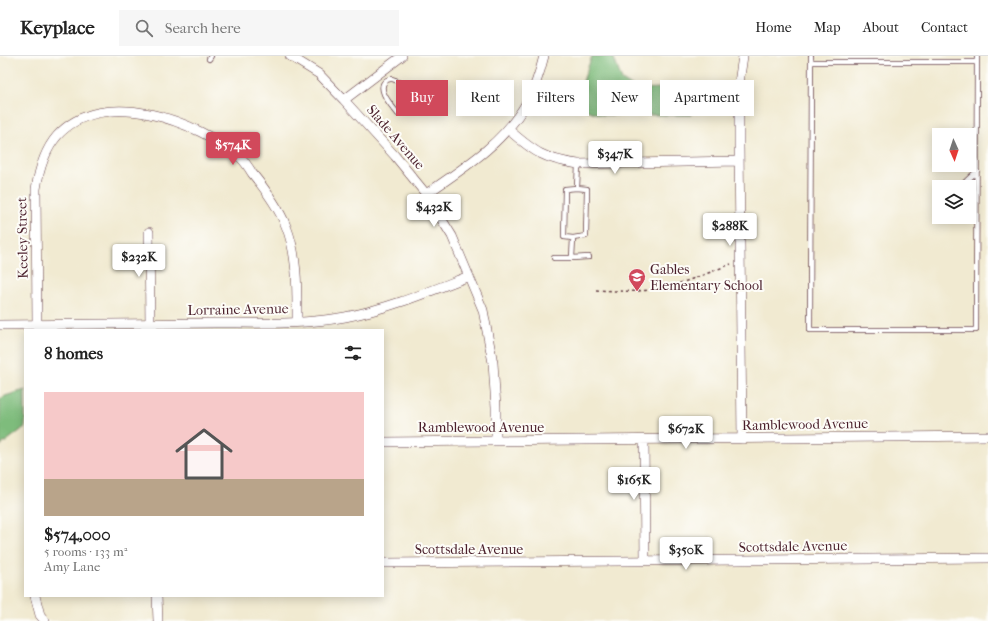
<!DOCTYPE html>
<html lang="en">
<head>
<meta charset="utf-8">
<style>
	body { margin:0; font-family:"IM FELL French Canon",serif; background:#f6f6f6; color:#222; height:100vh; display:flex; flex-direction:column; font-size:15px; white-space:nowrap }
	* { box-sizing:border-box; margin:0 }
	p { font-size:13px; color:#767676 }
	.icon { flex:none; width:22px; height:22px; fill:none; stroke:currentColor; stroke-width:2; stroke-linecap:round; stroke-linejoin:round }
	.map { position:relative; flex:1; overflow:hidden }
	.side { position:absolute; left:24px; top:273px; width:360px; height:268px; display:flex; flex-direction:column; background:#fff; border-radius:0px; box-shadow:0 2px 10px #0003 }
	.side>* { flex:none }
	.top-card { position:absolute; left:396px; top:24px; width:380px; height:36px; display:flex; gap:8px }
	.needle { width:26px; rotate:177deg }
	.fabs { position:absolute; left:932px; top:72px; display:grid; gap:8px }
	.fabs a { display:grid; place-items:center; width:44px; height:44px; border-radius:0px; background:#fff; box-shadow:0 2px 10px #0003; font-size:20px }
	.price { position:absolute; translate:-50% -34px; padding:0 9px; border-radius:4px; background:#fff; color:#222; font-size:13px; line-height:26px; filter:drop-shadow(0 1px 2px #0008) }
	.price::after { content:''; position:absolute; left:50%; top:24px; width:12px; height:9px; margin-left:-6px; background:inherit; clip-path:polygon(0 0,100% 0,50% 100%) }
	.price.current { background:#d1495b; color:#fff }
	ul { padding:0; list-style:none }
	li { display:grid; align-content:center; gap:8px; height:212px; padding:0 20px }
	li span { display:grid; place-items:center; height:124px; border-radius:0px; color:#555 }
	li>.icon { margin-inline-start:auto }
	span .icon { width:72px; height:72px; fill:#fffc; stroke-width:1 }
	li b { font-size:17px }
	h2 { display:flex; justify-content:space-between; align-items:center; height:48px; padding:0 20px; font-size:17px }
	.tag { padding:0 14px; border-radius:0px; background:#fff; box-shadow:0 2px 10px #0003; font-size:14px; line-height:36px }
	.tag.current { background:#d1495b; color:#fff }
	header { display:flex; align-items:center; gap:24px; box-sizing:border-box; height:56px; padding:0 20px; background:#fff; border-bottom:1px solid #e0e0e0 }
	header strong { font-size:19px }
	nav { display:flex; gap:22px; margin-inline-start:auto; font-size:14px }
	.search { width:280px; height:36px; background:#f6f6f6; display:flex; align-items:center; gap:10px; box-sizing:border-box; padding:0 14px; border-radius:0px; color:#767676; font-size:15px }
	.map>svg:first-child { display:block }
	.forest { fill:#7ebc7c; stroke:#646e54 }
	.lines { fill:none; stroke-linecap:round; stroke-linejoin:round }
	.lane-casing { stroke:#633d44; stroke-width:6 }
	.street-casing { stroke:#633d44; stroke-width:10 }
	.path { stroke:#633d44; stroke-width:1.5; stroke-dasharray:3 3; stroke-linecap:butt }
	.lane { stroke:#fff; stroke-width:4.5 }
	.street { stroke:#fff; stroke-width:9 }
	.labels { text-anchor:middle; stroke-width:4; stroke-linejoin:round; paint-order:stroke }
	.street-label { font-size:14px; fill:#4a1f2b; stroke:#fdfcf7 }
	.poi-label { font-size:14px; fill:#4a1f2b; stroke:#fdfcf7; text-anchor:start }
</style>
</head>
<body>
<header>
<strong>Keyplace</strong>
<div class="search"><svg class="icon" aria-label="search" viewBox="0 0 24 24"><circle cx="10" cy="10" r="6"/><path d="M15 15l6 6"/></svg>Search here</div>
<nav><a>Home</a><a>Map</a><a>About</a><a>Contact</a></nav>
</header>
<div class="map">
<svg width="988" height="565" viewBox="0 0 988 565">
	<rect width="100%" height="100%" fill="#fdfcf7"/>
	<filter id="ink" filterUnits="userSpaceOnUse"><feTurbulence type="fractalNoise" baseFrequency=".025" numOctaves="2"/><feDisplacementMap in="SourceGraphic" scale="8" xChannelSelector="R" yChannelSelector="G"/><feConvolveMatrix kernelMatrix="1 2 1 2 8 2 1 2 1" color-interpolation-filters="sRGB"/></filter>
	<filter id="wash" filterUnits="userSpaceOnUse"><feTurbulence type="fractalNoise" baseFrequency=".012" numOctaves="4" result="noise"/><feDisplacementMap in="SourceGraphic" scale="16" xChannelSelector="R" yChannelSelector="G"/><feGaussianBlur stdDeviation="0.9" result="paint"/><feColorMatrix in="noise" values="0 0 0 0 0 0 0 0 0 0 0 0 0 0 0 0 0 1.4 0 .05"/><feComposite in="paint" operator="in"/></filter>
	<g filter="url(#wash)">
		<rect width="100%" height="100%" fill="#f1ead1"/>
		<path class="forest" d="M592 0H613L622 24 636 33 690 31 692 36 691 59H602L576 51V44Z
			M25 334V371L0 390V343L5 340Z"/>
	</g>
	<g filter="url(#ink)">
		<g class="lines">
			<defs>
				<path id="lane" d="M811 0 810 274H976L977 0
					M209 3 211 0
					M811 6H977
					M398 58C393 51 374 32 387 24 390 22 395 23 398 26 404 30 410 38 415 44
					M960 131 977 115
					M577 132 587 133 586 180 573 182 564 181 565 133Z
					M577 132 578 108
					M969 156 976 162
					M554 202H572L573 182
					M572 202 589 201"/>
				<path id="street" d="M290 0 319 18 344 44 395 100 426 138 452 180 483 254 493 307 496 351V384
					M344 44 402 0
					M509 74C534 96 544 103 578 108L739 105
					M426 138C464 112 504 87 527 46 535 32 540 16 544 0
					M149 176 150 268
					M0 269C72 268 143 268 215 267 258 267 303 269 345 261 388 253 428 236 469 220
					M37 269 36 133C39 114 44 95 57 80 103 29 197 65 241 102 245 106 249 112 252 117 265 133 278 150 286 170 298 200 297 234 297 266
					M742 383 739 88V27L743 0
					M644 384 645 505
					M383 386 988 380
					M383 507 988 502
					M35 540 40 559 45 565
					M157 540 158 565"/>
			</defs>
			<use href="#lane" class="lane-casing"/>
			<use href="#street" class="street-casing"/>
			<path class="path" d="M596 234C617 235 639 237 661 232 685 227 708 217 731 208"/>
			<use href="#lane" class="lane"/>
			<use href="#street" class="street"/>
		</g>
	</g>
	<defs>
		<symbol id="school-pin" viewBox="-11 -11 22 30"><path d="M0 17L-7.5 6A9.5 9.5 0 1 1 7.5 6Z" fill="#d1495b" stroke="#fdfcf7"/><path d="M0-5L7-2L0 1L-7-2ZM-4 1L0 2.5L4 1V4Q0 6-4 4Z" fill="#fff"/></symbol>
	</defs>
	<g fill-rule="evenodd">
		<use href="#school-pin" x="627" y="211" width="20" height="27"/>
	</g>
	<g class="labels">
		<g class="street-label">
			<text transform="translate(396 81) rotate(49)" y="5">Slade Avenue</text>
			<text transform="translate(22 182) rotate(-91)" y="5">Keeley Street</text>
			<text transform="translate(238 253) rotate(-1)" y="5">Lorraine Avenue</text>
			<text transform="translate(805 368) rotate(-1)" y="5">Ramblewood Avenue</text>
			<text x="481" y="376">Ramblewood Avenue</text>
			<text transform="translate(793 490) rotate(-1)" y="5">Scottsdale Avenue</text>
			<text x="469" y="498">Scottsdale Avenue</text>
		</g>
		<g class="poi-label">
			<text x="650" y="218">Gables<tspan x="650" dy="16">Elementary School</tspan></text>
		</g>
	</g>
</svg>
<div class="fabs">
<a><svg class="needle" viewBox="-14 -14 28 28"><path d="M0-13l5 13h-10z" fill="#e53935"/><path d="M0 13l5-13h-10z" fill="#767676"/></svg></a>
<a><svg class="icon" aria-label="layers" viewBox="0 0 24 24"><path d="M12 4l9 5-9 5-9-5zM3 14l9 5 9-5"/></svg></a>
</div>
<b class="price current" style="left:233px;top:110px">$574K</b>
<b class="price" style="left:615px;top:119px">$347K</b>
<b class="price" style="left:434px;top:172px">$432K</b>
<b class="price" style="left:730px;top:191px">$288K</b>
<b class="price" style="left:139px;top:222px">$232K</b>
<b class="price" style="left:686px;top:394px">$672K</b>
<b class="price" style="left:634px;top:445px">$165K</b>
<b class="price" style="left:686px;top:515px">$350K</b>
<div class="top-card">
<a class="tag current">Buy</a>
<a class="tag">Rent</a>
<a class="tag">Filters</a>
<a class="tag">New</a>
<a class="tag">Apartment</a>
</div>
<section class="side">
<h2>8 homes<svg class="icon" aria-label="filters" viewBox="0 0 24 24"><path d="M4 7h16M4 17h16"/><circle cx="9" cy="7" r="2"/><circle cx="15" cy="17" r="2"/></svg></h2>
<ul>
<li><span style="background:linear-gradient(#f6c9c9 70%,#b9a48a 0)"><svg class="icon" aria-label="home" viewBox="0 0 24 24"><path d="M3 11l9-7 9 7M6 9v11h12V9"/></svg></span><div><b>$574,000</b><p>5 rooms · 133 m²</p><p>Amy Lane</p></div></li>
</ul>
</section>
</div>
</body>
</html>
